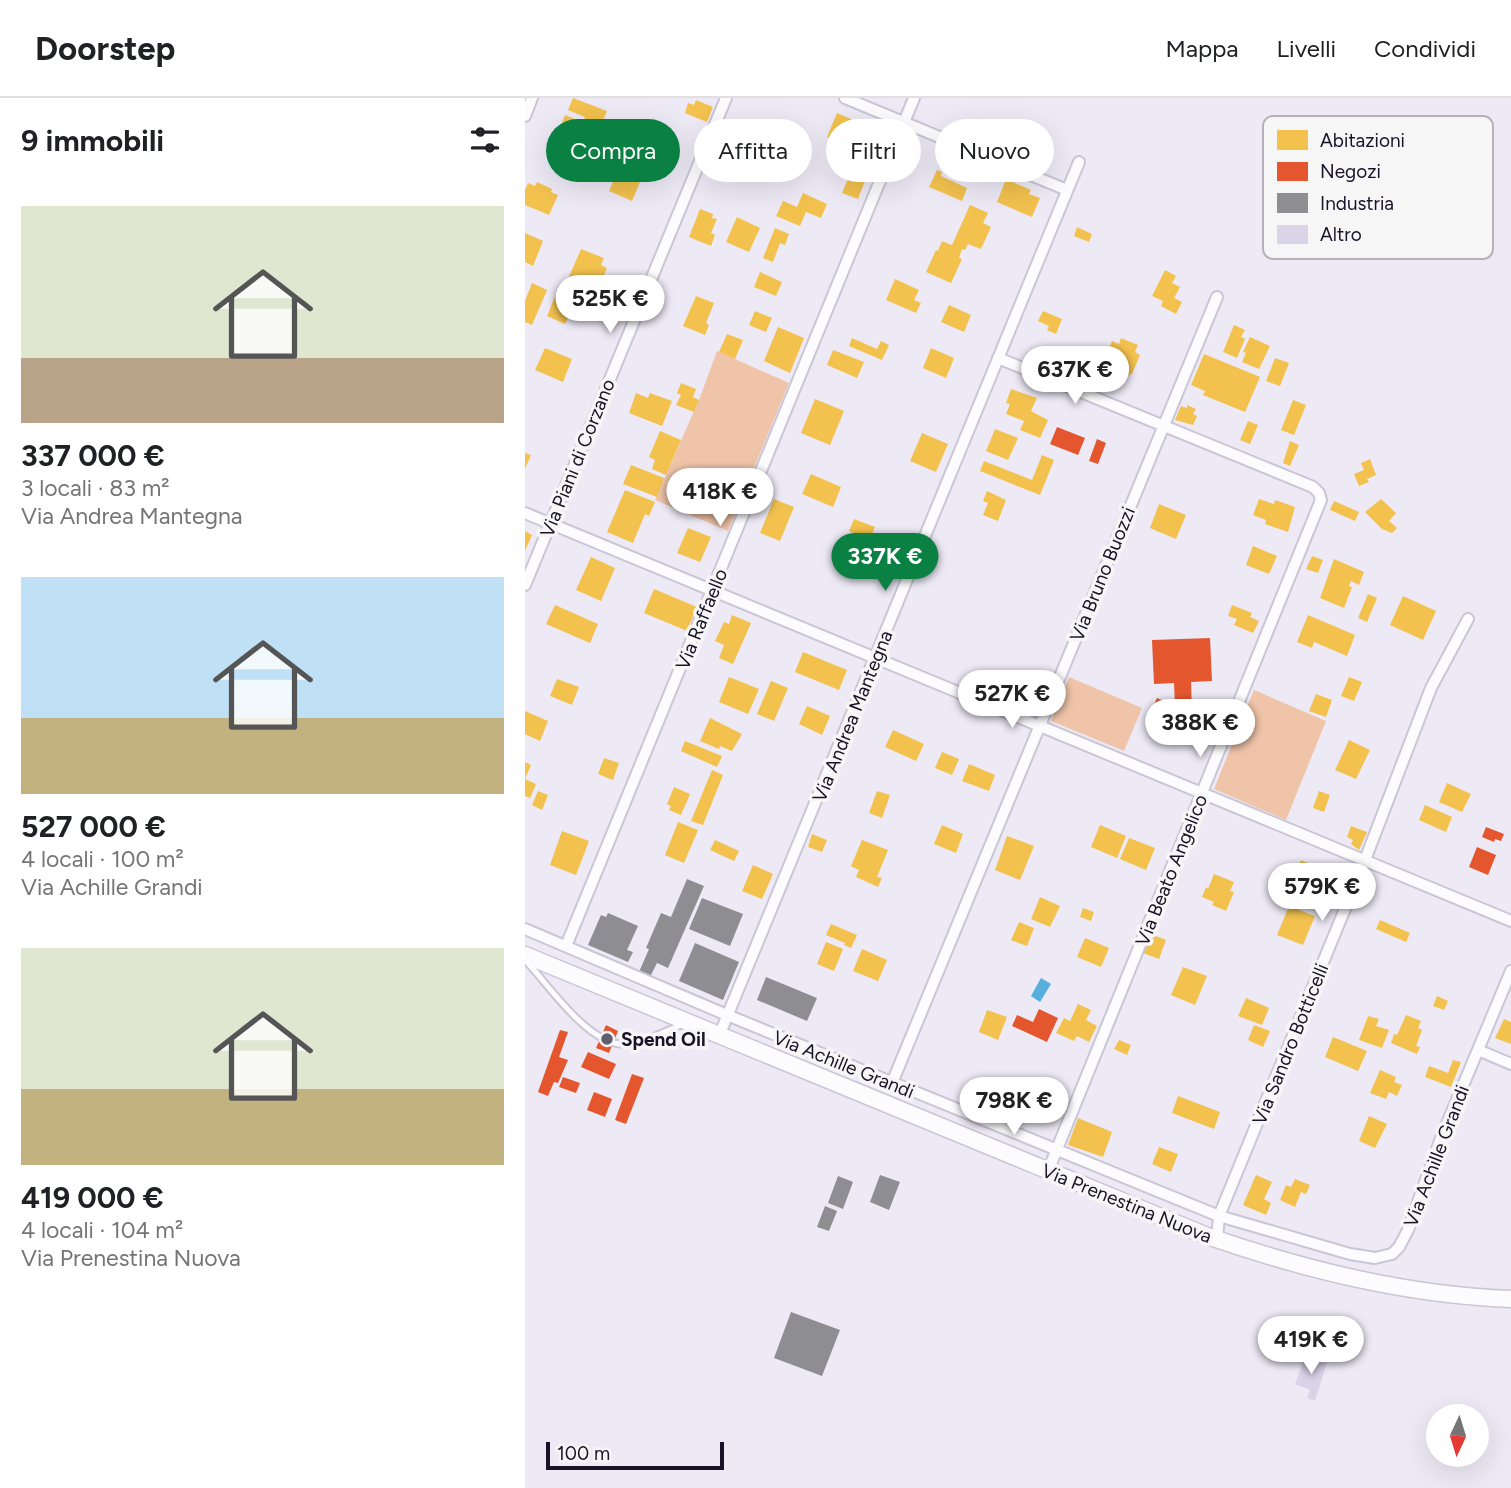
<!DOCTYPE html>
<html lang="it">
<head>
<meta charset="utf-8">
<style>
	body { margin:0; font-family:Figtree,sans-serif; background:#f2f2f2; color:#202124; height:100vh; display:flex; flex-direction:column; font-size:26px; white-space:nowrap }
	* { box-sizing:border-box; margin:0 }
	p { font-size:23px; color:#757577 }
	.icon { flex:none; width:38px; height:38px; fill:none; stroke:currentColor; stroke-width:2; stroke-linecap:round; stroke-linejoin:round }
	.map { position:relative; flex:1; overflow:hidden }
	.details { display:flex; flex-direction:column; background:#fff; width:525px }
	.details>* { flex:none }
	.top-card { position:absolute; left:21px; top:21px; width:665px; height:63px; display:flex; gap:14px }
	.needle { width:46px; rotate:184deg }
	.tools { position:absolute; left:901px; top:1306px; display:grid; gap:14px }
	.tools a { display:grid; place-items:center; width:63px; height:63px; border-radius:50%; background:#fff; box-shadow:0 7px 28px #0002; font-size:35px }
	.scale { position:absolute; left:21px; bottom:18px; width:178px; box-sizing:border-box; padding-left:7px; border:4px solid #191327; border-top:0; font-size:19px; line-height:24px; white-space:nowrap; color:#191327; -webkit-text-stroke:5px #f6f6f6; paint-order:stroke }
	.price { position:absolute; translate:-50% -60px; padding:0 16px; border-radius:24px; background:#fff; color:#222; font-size:23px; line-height:46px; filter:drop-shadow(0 2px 4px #0008) }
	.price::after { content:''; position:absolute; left:50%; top:42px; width:21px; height:16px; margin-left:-10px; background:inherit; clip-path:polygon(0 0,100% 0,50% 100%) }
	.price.active { background:#0b8043; color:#fff }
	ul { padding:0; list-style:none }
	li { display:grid; align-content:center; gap:14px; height:371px; padding:0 21px }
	li span { display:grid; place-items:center; height:217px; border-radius:0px; color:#555 }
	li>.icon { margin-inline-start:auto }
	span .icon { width:126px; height:126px; fill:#fffc; stroke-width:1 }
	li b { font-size:30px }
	h2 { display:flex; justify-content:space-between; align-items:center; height:84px; padding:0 21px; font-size:30px }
	.tag { padding:0 24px; border-radius:32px; background:#fff; box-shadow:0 7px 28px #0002; font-size:24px; line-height:63px }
	.tag.active { background:#0b8043; color:#fff }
	header { display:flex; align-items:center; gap:42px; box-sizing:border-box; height:98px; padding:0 35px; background:#fff; border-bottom:2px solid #e0e0e0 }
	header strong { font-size:33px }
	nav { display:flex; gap:38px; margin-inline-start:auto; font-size:24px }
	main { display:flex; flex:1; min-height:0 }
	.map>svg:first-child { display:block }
	.green { fill:#f0c4a9 }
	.water { fill:#56afdd }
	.homes { fill:#f2c14e }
	.shops { fill:#e4572e }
	.industry { fill:#8d8d92 }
	.building { fill:#d9d4e8 }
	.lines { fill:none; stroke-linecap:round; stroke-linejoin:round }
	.lane-casing { stroke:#cac6d6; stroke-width:9 }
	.street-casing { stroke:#cac6d6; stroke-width:14 }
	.secondary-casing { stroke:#cac6d6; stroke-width:19 }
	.lane { stroke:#fcfcfe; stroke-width:5 }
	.street { stroke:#fcfcfe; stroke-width:10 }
	.secondary { stroke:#fcfcfe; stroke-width:16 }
	.poi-dot { fill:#635e6f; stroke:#f6f6f6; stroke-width:2.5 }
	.labels { text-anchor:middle; stroke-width:7; stroke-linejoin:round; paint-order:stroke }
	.street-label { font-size:19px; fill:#191327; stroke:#f6f6f6 }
	.poi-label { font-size:19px; font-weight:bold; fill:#191327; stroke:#f6f6f6; text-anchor:start }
	.key { fill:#f6f6f6; stroke:#b4b2b8; stroke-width:2 }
	.key-label { font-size:19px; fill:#191327 }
</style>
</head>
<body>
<header>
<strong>Doorstep</strong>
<nav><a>Mappa</a><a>Livelli</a><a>Condividi</a></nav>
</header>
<main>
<section class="details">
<h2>9 immobili<svg class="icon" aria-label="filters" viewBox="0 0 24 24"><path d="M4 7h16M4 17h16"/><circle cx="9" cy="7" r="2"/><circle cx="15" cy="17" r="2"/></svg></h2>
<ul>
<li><span style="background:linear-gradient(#dfe7d0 70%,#b9a48a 0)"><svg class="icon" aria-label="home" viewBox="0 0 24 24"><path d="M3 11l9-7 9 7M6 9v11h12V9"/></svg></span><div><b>337 000 €</b><p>3 locali · 83 m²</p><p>Via Andrea Mantegna</p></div></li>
<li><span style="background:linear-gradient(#bfe0f5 65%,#c2b280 0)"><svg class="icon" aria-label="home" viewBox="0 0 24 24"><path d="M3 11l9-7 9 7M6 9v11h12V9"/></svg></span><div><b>527 000 €</b><p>4 locali · 100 m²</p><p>Via Achille Grandi</p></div></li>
<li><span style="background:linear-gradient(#dfe7d0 65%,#c2b280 0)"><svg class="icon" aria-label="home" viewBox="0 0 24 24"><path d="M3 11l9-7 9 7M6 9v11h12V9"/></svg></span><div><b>419 000 €</b><p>4 locali · 104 m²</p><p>Via Prenestina Nuova</p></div></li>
</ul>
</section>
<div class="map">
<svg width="986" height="1390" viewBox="0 0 986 1390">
	<rect width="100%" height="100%" fill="#edeaf6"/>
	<path class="green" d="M192 253 264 285 203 433 130 402 174 302Z
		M544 579 617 610 599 653 526 623Z
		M729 592 801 623 761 722 689 691Z"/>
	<path class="water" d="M516 880 526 886 515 904 506 898Z"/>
	<path class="homes" d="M48 0 82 13 69 44 35 30 40 17 58 24 60 19 43 12Z
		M171 2 188 9 182 24 160 15 163 5 169 7Z
		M312 15 360 35 355 46 348 43 343 56 302 39Z
		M105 22 128 31 116 60 93 50Z
		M252 27 282 40 273 60 244 47Z
		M79 29 93 35 87 49 73 43Z
		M95 67 118 77 107 103 84 93Z
		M328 69 343 75 333 101 317 95Z
		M412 72 417 74 416 78 442 90 437 103 404 89Z
		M481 81 506 92 504 96 515 100 507 119 472 104Z
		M12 84 27 91 26 94 33 97 24 117 0 107V92L3 85 10 88Z
		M278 95 302 106 296 120 281 114 275 128 251 118 258 103 272 109Z
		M445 107 463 115 458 125 466 129 456 151 443 146 440 152 437 151 434 160 437 161 426 185 401 174 411 152 413 153 417 143 427 147Z
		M175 111 188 116 187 120 192 121 186 135 190 137 186 148 164 139Z
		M212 119 235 130 224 154 201 144Z
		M552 129 567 136 564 144 549 138Z
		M250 130 264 136 260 147 255 145 248 164 238 160Z
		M0 135 18 143 8 168 0 164Z
		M56 151 79 160 76 167 82 170 76 184 70 181 66 191 43 181Z
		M640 172 651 178 647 185 655 189 649 200 657 204 651 216 636 208 638 203 627 198Z
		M235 174 257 184 251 198 229 189Z
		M370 181 394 192 389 202 396 205 391 215 361 202Z
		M7 185 22 192 7 227 0 224V203Z
		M31 196 56 207 49 222 43 220 40 226 22 218Z
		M171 198 189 205 181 225 184 227 180 237 158 228Z
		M424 207 446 217 439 234 416 224Z
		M230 213 247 220 241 234 224 227Z
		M518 213 537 221 531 236 522 232 524 228 513 223Z
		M709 227 720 232 716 239 720 241 712 260 698 254Z
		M253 229 279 240 265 275 239 263Z
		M202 236 218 242 210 261 194 254Z
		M725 239 745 248 734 271 717 264 721 255 718 254Z
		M327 240 352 251 356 243 364 247 357 262 324 248Z
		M596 240 613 247 610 254 615 257 607 276 601 278 576 269 587 243 594 246Z
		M20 250 47 261 38 284 10 272Z
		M406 250 429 260 421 280 398 270Z
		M308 252 339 264 332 280 302 267Z
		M679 256 735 279 720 314 678 297 680 293 666 287Z
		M750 260 764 265 755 288 741 283Z
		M156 285 171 291 168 299 174 302 169 314 151 307 156 297 152 295Z
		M486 291 512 300 506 313 523 322 515 340 495 332 499 323 481 316 485 306 481 305Z
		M111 295 123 300 125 295 147 303 137 328 104 315Z
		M290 301 319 313 305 347 276 335Z
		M768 302 781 307 769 337 756 332Z
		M662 307 671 311 668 316 672 318 668 327 650 322 656 308 662 310Z
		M723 323 733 327 725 346 715 342Z
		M470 331 493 340 483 362 461 353Z
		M135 333 156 342 141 377 127 371 130 362 124 359Z
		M397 335 423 346 411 374 385 363Z
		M765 343 774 347 765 368 758 365Z
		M0 355 6 357 0 371Z
		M517 357 529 362 515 397 455 373 459 363 507 382Z
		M845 361 851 377 842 381 844 384 834 388 829 376 839 372 836 365Z
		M106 367 139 380 132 399 98 386Z
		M286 376 316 389 308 409 277 396Z
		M100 392 130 404 124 418 120 416 108 445 82 434Z
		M462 393 481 402 473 423 458 417 463 405 458 403Z
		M249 401 269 409 255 443 235 435Z
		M734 401 749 406 750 402 770 409 763 434 740 426 741 422 728 417Z
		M856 401 871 415 864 423 872 430 867 435 857 431 840 414Z
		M809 403 834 414 830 423 805 412Z
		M634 406 661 417 651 441 625 430Z
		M329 421 350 429 345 441 324 433Z
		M163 430 186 439 175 464 152 455Z
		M0 433 7 437 0 453Z
		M728 448 752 458 744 476 721 467Z
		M787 458 798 462 793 475 781 471Z
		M66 459 90 470 76 503 51 492Z
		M809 461 839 474 834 487 826 483 824 488 827 489 819 510 795 500Z
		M129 491 172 509 162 533 119 515Z
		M843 496 852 500 842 524 833 520Z
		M878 498 911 513 898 542 865 527Z
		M30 507 73 526 65 545 21 526Z
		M707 507 727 515 725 519 734 523 728 535 709 527 712 521 703 518Z
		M207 517 226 525 208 566 194 560 199 547 190 543 199 524 204 526Z
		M783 517 830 537 822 558 789 544 787 550 772 544Z
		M278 554 322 572 314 592 270 574Z
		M204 579 234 591 223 616 194 604Z
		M824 579 837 584 829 603 816 598Z
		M32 581 54 589 47 607 25 598Z
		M246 583 263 590 249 623 232 616Z
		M791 596 807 602 801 619 784 613Z
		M282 608 305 618 297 637 274 626Z
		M0 613 23 623 15 643 0 636Z
		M185 620 217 636 207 653 195 648 194 651 175 643Z
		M368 632 399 646 391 663 360 649Z
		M824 642 845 652 831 681 810 672Z
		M160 643 197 658 192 669 156 653Z
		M417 654 434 661 427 677 410 670Z
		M79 660 94 665 88 682 73 676Z
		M0 664 6 667 0 681 11 686 5 700 0 698Z
		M444 666 470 677 464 693 437 683Z
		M187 672 198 677 178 727 166 723Z
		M922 685 946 696 937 714 914 704Z
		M149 689 165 696 156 717 144 712 146 708 142 706Z
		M13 693 23 697 17 712 7 707Z
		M352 693 365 697 357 720 344 715Z
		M794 693 805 697 799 714 788 710Z
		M900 707 927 719 921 734 894 722Z
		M153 724 173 732 159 765 140 757Z
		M417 727 438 736 431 755 409 746Z
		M575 727 601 738 592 760 566 749Z
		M826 728 842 734 834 752 826 746 828 742 822 739Z
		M37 733 64 743 51 777 25 767Z
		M287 736 302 742 297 754 283 749Z
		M482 738 509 748 495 782 470 772Z
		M604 740 630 750 621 772 595 761Z
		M190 742 214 753 209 763 185 752Z
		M337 742 363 752 352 779 357 780 353 789 331 779 334 772 326 768Z
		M776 762 808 777 799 801 758 786 765 769 772 772Z
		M228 767 248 776 237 801 217 793Z
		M689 776 709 784 705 793 709 794 701 813 687 807 689 804 677 799 681 789 683 791Z
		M515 799 535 808 525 829 506 821Z
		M764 808 790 818 778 847 752 837Z
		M558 810 569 814 566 823 555 819Z
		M855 822 885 835 881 844 851 831Z
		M494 824 509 830 502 848 486 842Z
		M306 826 332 837 326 850 319 847 320 845 301 837Z
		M626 836 641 842 634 861 618 855Z
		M560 840 584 850 576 869 552 859Z
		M301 844 318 851 309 873 292 866Z
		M337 851 362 862 353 883 328 873Z
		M658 869 682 878 670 907 646 897Z
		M912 898 923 903 919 912 908 908Z
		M721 900 744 910 737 927 713 918Z
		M553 906 566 912 561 922 572 928 564 944 552 938 549 943 531 935 539 920 545 923Z
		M462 912 482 919 473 942 454 934Z
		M881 917 896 923 893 930 897 932 891 948 895 949 892 956 866 945 869 936 872 937Z
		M843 918 854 921 851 928 864 932 857 950 834 942Z
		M979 921 986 924V946L970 940Z
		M729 927 745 933 738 949 723 942Z
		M808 939 842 953 833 973 800 959Z
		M594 942 606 947 602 957 589 951Z
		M928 962 936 964 926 989 900 979 904 968 923 975Z
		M855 972 871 979 869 984 877 987 872 998 864 994 861 1001 845 995Z
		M653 998 695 1014 689 1031 647 1015Z
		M844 1018 862 1026 850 1050 834 1043Z
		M553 1020 587 1034 578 1059 543 1047Z
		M634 1049 653 1056 646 1074 627 1066Z
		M731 1077 747 1084 739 1101 746 1105 741 1117 718 1107Z
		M770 1081 785 1087 781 1096 776 1094 770 1109 755 1102 761 1087 766 1089Z"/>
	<path class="shops" d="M532 329 560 340 553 357 525 346Z
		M572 341 581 345 573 366 564 363Z
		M685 540 687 583 666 584 667 615 673 617 667 631 626 614 632 600 650 608 649 585 629 586 627 542Z
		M961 729 979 736 976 743 970 741 969 744 957 739Z
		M952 749 971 757 963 777 944 769Z
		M514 911 533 920 522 944 487 928 492 917 508 924Z
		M81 927 93 933 84 955 71 950Z
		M35 932 43 934 34 959 43 962 33 985 29 984 23 998 13 994Z
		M63 954 91 966 84 981 56 969Z
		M107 976 119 980 101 1026 90 1022Z
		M38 979 55 985 51 995 34 989Z
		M69 994 87 1001 80 1019 62 1012Z"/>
	<path class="industry" d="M162 781 179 788 143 870 132 865 125 879 114 874 124 851 121 850 136 815 146 819Z
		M177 800 218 816 205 848 164 831Z
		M83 815 113 828 102 852 108 854 103 864 63 847 76 817 81 819Z
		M170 845 214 864 198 902 154 883Z
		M241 879 292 900 282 923 232 902Z
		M355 1077 375 1084 364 1112 345 1104Z
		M313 1078 328 1084 318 1111 303 1105Z
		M300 1108 312 1113 304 1133 292 1129Z
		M266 1214 315 1232 297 1278 249 1260Z"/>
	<path class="building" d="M781 1257 802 1265 790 1303 782 1300 785 1292 770 1286Z"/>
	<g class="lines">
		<defs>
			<path id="lane" d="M2 864C24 888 62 944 96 946 116 947 139 933 159 926"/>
			<path id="street" d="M320 0 542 92
				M0 18 7 0
				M473 260 788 389 794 395 796 402 523 1073
				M0 415 986 823
				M0 487 201 0
				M0 831 202 917 694 1118 825 1156 850 1160 867 1156 874 1149 883 1132 916 1040 986 873
				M41 848 389 0
				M194 938 554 64
				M953 952 986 966
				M367 985 692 199
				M692 1141 694 1118 840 762 906 590 943 521"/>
			<path id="secondary" d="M0 857 682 1138C781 1172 881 1197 986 1201"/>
		</defs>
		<use href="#lane" class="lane-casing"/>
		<use href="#street" class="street-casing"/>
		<use href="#secondary" class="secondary-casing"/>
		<use href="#lane" class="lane"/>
		<use href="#street" class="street"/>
		<use href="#secondary" class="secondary"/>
	</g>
	<circle class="poi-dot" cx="82" cy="941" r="7"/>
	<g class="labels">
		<g class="street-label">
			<text transform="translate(52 360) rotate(-68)" y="7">Via Piani di Corzano</text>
			<text transform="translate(577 476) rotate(-68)" y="7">Via Bruno Buozzi</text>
			<text transform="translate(176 521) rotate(-68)" y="7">Via Raffaello</text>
			<text transform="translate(327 618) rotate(-68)" y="7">Via Andrea Mantegna</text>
			<text transform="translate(646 772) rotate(-68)" y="7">Via Beato Angelico</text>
			<text transform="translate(765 946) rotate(-68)" y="7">Via Sandro Botticelli</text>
			<text transform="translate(319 966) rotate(22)" y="7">Via Achille Grandi</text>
			<text transform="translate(911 1058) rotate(-69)" y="7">Via Achille Grandi</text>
			<text transform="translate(602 1105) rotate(22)" y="7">Via Prenestina Nuova</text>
		</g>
		<g class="poi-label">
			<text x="96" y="948">Spend Oil</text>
		</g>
	</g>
	<rect x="738" y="18" width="230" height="143" rx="10" class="key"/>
	<rect x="752" y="32" width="31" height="20" fill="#f2c14e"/>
	<rect x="752" y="64" width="31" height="19" fill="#e4572e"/>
	<rect x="752" y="95" width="31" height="20" fill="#8d8d92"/>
	<rect x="752" y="127" width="31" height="19" fill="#d9d4e8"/>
	<g class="key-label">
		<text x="795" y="49">Abitazioni</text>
		<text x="795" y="80">Negozi</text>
		<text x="795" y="112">Industria</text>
		<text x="795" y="143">Altro</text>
	</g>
</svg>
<div class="tools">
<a><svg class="needle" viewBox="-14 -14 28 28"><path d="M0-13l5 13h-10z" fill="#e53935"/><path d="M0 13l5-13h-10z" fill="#757577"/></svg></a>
</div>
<div class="scale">100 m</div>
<b class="price" style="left:85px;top:237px">525K €</b>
<b class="price" style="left:550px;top:308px">637K €</b>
<b class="price" style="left:195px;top:430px">418K €</b>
<b class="price active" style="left:360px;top:495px">337K €</b>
<b class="price" style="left:487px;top:632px">527K €</b>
<b class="price" style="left:675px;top:661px">388K €</b>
<b class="price" style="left:797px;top:825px">579K €</b>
<b class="price" style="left:489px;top:1039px">798K €</b>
<b class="price" style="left:786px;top:1278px">419K €</b>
<div class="top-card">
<a class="tag active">Compra</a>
<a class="tag">Affitta</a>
<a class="tag">Filtri</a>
<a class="tag">Nuovo</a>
</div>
</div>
</main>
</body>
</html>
